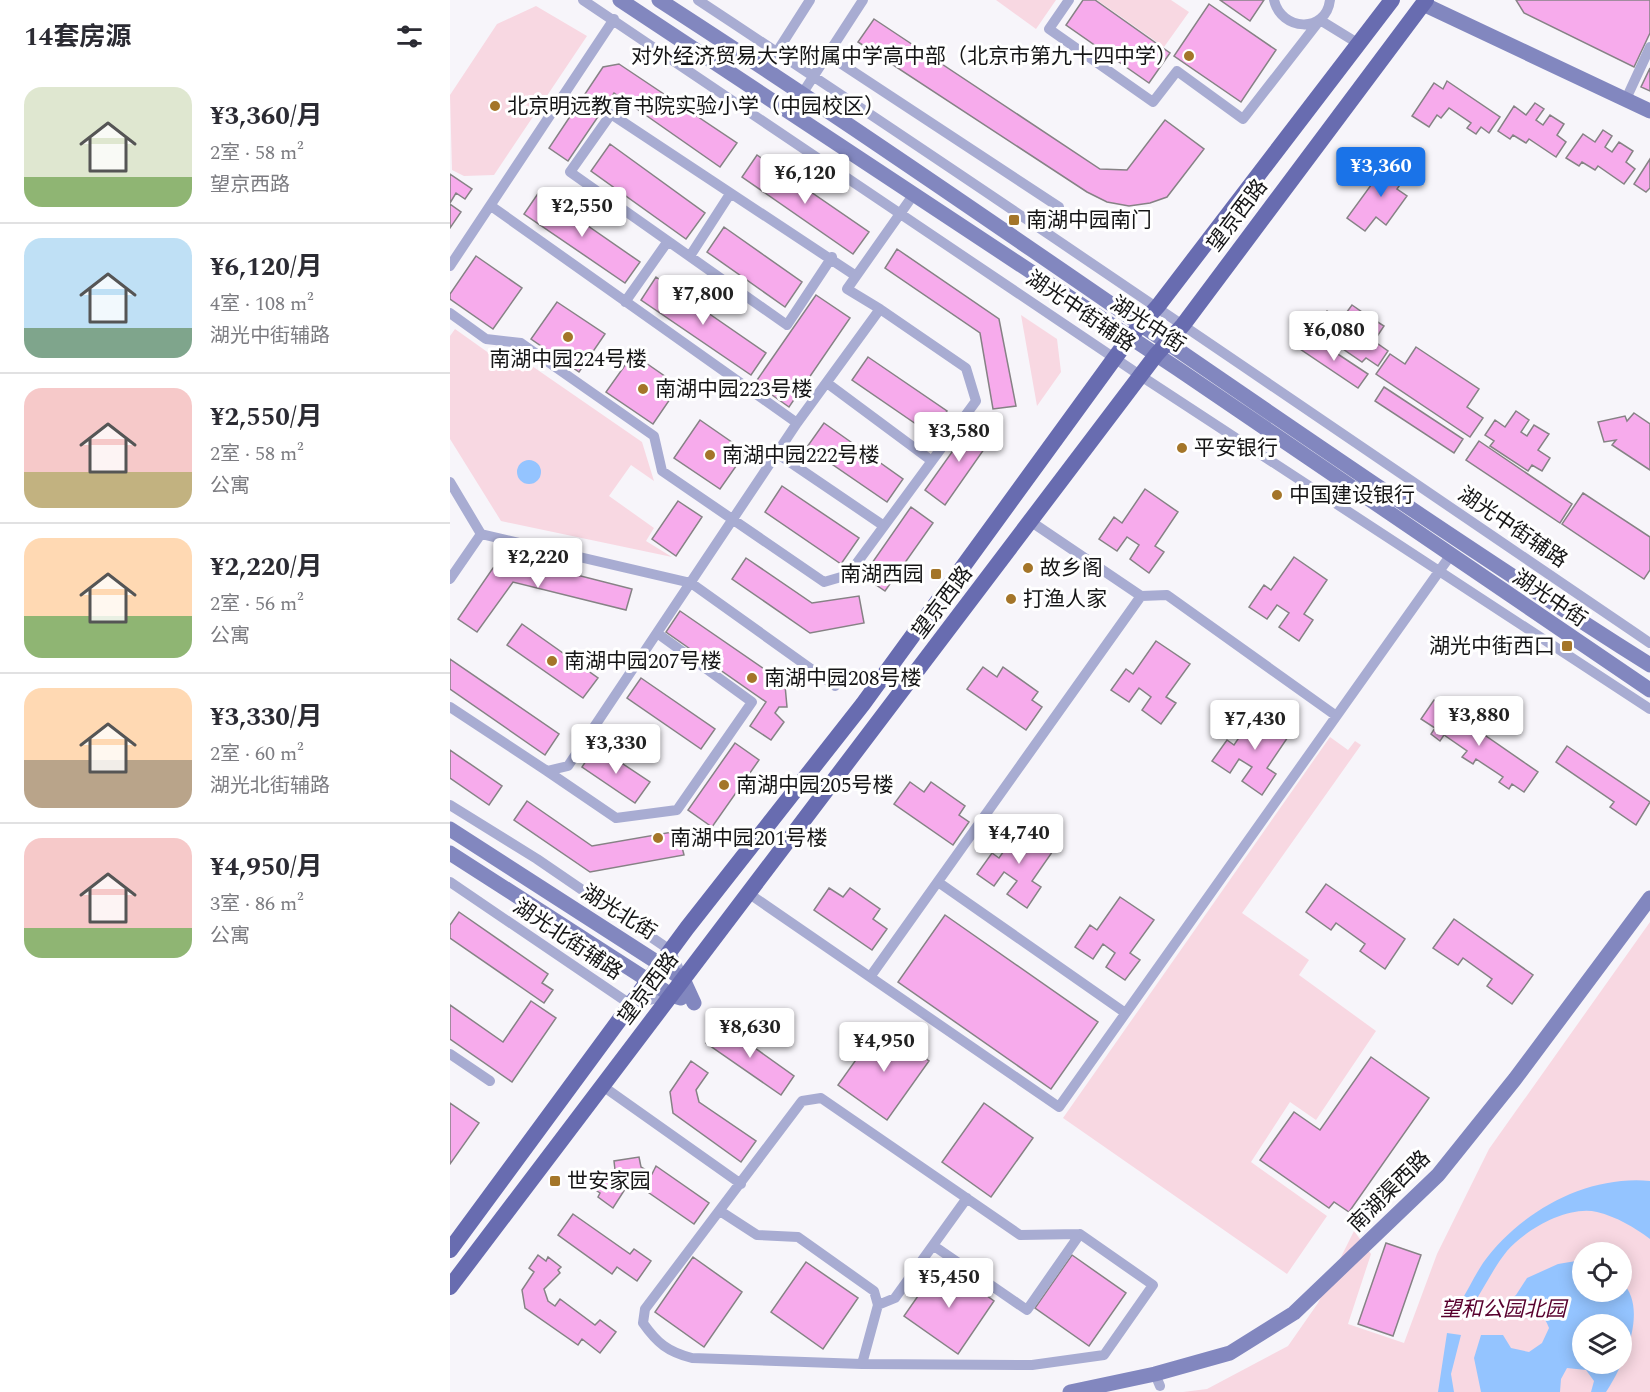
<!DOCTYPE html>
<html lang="zh">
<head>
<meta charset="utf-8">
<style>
	body { margin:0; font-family:Spectral,"Noto Sans SC",serif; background:#f7f7f7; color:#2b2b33; height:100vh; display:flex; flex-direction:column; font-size:22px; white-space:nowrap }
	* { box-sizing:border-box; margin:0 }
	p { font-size:20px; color:#7c7c81 }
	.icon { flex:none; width:33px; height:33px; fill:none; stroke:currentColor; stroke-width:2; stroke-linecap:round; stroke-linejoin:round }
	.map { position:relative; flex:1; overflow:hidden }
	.side { display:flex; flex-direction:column; background:#fff; width:450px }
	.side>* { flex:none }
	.tools { position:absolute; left:1122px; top:1242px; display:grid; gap:12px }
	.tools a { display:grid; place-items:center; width:60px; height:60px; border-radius:50%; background:#fff; box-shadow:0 3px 15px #0003; font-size:30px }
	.price { position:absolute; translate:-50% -51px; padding:0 14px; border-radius:6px; background:#fff; color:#222; font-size:20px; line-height:39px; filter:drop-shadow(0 2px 3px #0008) }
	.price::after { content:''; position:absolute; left:50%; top:36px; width:18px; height:14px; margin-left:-9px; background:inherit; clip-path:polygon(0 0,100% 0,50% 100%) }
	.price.active { background:#1a73e8; color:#fff }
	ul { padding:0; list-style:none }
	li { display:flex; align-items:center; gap:18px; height:150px; padding:0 24px }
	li+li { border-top:2px solid #e1e1e2 }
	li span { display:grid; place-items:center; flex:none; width:168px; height:120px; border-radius:18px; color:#555 }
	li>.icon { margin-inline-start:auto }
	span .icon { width:72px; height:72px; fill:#fffc; stroke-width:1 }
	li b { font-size:26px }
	h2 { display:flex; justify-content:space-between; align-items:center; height:72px; padding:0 24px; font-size:26px }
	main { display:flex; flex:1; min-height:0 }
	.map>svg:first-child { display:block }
	.green { fill:#f8d8e2; fill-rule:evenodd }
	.water { fill:#94c4ff; fill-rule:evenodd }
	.building { fill:#f7abec; stroke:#868285; stroke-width:1.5 }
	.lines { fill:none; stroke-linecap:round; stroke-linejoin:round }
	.street { stroke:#a8acd2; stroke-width:10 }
	.secondary { stroke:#8287bf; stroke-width:15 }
	.primary { stroke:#686cb0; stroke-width:16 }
	.poi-dot { fill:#a47529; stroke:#fff; stroke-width:2 }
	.labels { text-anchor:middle; stroke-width:6; stroke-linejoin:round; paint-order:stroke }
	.poi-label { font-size:21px; fill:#151516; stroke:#fff; text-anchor:start }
	.street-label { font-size:21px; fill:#151516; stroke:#fff }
	.park-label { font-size:21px; font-style:italic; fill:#58002e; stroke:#fff }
</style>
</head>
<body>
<main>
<section class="side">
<h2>14套房源<svg class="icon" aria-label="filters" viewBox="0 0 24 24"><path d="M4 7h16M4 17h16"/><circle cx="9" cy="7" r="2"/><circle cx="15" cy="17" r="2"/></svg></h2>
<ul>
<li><span style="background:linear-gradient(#dfe7d0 75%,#8fb573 0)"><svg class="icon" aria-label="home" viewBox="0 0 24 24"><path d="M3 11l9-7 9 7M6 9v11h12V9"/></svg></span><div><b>¥3,360/月</b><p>2室 · 58 m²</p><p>望京西路</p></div></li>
<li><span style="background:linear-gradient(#bfe0f5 75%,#7fa58c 0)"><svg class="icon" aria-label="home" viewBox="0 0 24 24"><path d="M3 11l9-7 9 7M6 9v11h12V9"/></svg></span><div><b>¥6,120/月</b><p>4室 · 108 m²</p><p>湖光中街辅路</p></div></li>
<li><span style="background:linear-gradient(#f6c9c9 70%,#c2b280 0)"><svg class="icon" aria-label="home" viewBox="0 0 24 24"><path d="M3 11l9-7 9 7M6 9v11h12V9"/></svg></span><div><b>¥2,550/月</b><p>2室 · 58 m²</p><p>公寓</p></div></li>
<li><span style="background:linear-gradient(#ffd9b3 65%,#8fb573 0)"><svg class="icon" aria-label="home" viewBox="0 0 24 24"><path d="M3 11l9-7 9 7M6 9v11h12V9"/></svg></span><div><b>¥2,220/月</b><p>2室 · 56 m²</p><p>公寓</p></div></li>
<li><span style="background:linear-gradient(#ffd9b3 60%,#b9a48a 0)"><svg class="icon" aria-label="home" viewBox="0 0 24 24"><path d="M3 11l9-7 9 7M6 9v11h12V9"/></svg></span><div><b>¥3,330/月</b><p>2室 · 60 m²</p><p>湖光北街辅路</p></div></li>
<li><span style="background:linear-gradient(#f6c9c9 75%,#8fb573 0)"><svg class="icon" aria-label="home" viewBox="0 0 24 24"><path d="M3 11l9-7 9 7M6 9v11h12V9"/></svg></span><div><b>¥4,950/月</b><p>3室 · 86 m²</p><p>公寓</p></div></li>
</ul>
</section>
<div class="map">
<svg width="1200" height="1392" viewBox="0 0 1200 1392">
	<rect width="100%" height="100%" fill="#f7f5fa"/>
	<path class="green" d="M546 0H606L586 29Z
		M647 0H721L739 12 714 47Z
		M86 6 137 36 44 175 14 176 2 170 0 95 47 24Z
		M571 315 607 339 611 372 587 406Z
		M5 329 50 361 66 355 192 442 204 481 181 465 159 496 204 528 196 541 222 557 51 521 0 439V336Z
		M880 737 898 750 905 741 911 745 792 913 859 960 849 975 926 1031 866 1120 840 1102 801 1162 877 1216 837 1274 613 1118Z
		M1200 922V1392H733L757 1389 838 1346 868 1303 904 1231 921 1254 898 1324 954 1343 987 1254 1039 1149ZM1132 1252H1172V1292H1132ZM1132 1324H1172V1364H1132Z"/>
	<path class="water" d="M67 472a12 12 0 1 1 24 0a12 12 0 1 1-24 0Z
		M1200 1181V1239C1184 1227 1167 1217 1147 1212 1118 1205 1075 1230 1057 1251 1044 1267 1034 1288 1023 1305L1010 1303C1018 1290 1025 1275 1033 1263 1070 1212 1136 1175 1200 1181Z
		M1132 1260V1292H1172V1282C1199 1309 1174 1365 1156 1392H1141L1144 1381 1136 1370 1117 1368 1111 1379 1110 1392H1031L1024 1358 1031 1335H1053L1061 1348 1079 1352 1092 1343 1099 1328C1093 1312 1084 1309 1069 1306L1058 1315 1045 1311 1066 1295 1077 1278 1108 1264ZM1172 1324V1364H1132V1324Z
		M997 1333 1011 1335 1001 1374 1004 1392H988Z"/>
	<path class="building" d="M633 0H645L720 53 699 83 616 25Z
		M770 0H814L800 21Z
		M1066 0H1200V33L1184 67 1074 13Z
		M759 4 826 50 791 102 724 56Z
		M424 19 650 169 677 170 715 120 754 149 717 197 700 203 679 206 657 202 637 192 408 42Z
		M169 64 287 143 270 167 164 93 118 161 99 148 153 67Z
		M1200 68V91L1191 87Z
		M997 81 1050 117 1039 133 1031 127 1026 134 1017 128 1021 123 999 108 991 118 987 115 979 127 962 116 984 83 993 89Z
		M1085 103 1094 109 1086 120 1093 125 1100 115 1114 124 1107 135 1116 142 1106 157 1079 139 1076 143 1063 135 1060 139 1048 131 1064 106 1076 115Z
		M1153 130 1162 136 1155 147 1162 152 1169 142 1183 151 1176 162 1185 169 1174 184 1148 166 1145 170 1132 162 1129 166 1116 158 1133 134 1145 142Z
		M160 144 255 213 236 239 141 171Z
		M307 155 419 232 403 254 292 177Z
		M940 159 958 173 947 189 957 196 936 225 926 217 915 231 897 218Z
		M1200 159V188L1196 192 1184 184Z
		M0 174 22 189 15 199 6 193 0 203Z
		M89 192 190 262 175 283 74 214Z
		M0 204 11 212 0 228Z
		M274 227 352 282 335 307 257 252Z
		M447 249 549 319 566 406 543 409 530 333 435 268Z
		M26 256 72 288 43 329 0 299V294Z
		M206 277 316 353 301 375 191 300Z
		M366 295 400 318 339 407 305 383Z
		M107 302 155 334 129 372 81 339Z
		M902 305 912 312 903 327 910 332 920 317 934 326 924 341 938 351 928 366 916 358 912 362 874 336 878 330 868 323 877 311 891 320Z
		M859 335 918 374 908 388 850 349Z
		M966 347 1029 389 1017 407 1033 418 1020 437 926 374 940 354 955 364Z
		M183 354 229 386 203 424 156 392Z
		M418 357 497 411 482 435 402 380Z
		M934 387 1013 439 1004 453 925 401Z
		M1066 411 1079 420 1071 432 1077 436 1084 425 1099 434 1088 450 1100 458 1092 471 1082 465 1078 471 1040 446 1044 441 1035 435 1045 420 1055 427Z
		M1184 413 1200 424V470L1162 445 1166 440 1154 442 1148 422 1175 416 1177 421Z
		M250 420 296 452 270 489 224 458Z
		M524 421 544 435 495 505 475 490Z
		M374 423 453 479 437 502 357 447Z
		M1029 441 1122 504 1110 523 1016 460Z
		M332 486 409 538 391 564 315 512Z
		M695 489 728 512 705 546 714 552 699 573 680 559 689 545 677 537 667 551 649 539 664 517 672 523Z
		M1133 493 1200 537V570L1194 579 1112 524Z
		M228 501 252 517 226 556 202 539Z
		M461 507 483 523 435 591 413 576Z
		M844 557 877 580 854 614 863 620 849 641 829 627 839 613 827 605 817 619 799 607 814 585 821 590Z
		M296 558 362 603 409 596 414 623 360 633 282 579Z
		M68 560 182 589 176 610 63 582 27 632 8 619 43 568 54 561Z
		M230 611 323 675 320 681 327 686 335 685 337 707H329L325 713 334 722 321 740 300 726 316 702 216 632Z
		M72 624 148 678 133 698 57 645Z
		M706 641 740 664 716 697 726 703 711 724 692 710 701 697 689 688 679 702 661 690 676 669 683 674Z
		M0 659 109 734 95 755 0 689Z
		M533 667 547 677 553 667 588 692 582 700 592 707 576 730 517 689Z
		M191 678 265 729 251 749 177 698Z
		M984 700 1088 772 1074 792 1062 784 1059 789 1049 782 1053 777 1026 759 1023 764 1012 757 1017 751 994 735 990 741 981 734 985 728 971 719Z
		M807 711 840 734 817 768 826 774 812 795 792 781 802 767 789 759 780 773 762 761 777 740 784 745Z
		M285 743 309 760 262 827 238 810Z
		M146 746 200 782 185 803 132 767Z
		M1117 746 1200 802 1186 825 1160 807 1164 802 1106 762Z
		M0 750 52 786 39 805 0 778Z
		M460 782 474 792 481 782 515 806 509 815 519 822 503 845 444 804Z
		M77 801 142 846 228 831 234 855 140 872 64 820Z
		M572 825 605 848 582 881 591 887 577 908 557 894 567 881 554 872 544 886 527 874 542 853 549 858Z
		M876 884 955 939 935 969 910 951 915 944 886 923 881 930 856 912Z
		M379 888 393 897 400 888 430 909 423 919 437 929 422 950 364 910Z
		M670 897 704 920 680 953 690 960 675 980 656 967 665 953 653 944 643 959 625 947 640 925 647 930Z
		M9 912 98 974 92 983 103 990 94 1003 0 938V925Z
		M495 915 648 1022 601 1089 448 982Z
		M1004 919 1083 975 1062 1004 1037 986 1042 979 1013 958 1008 965 983 948Z
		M81 1001 106 1018 62 1082 0 1039V1005L53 1042Z
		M270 1023 344 1076 331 1095 256 1043Z
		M430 1026 479 1061 437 1120 388 1085Z
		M921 1057 979 1098 899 1212 884 1202 879 1208 810 1160 844 1112 870 1130Z
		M241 1061 258 1073 246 1090 249 1102 306 1141 291 1162 223 1113 220 1092Z
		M0 1103 29 1123 0 1164Z
		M534 1103 583 1138 541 1197 492 1162Z
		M189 1157 191 1167 202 1174 206 1166 259 1203 244 1224 186 1184 177 1186 163 1208 148 1197 150 1193 144 1189 152 1177 158 1181 165 1170 164 1161Z
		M123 1214 180 1254 184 1249 201 1261 187 1281 167 1267 162 1274 108 1235Z
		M936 1243 971 1255 943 1336 908 1324Z
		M88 1255 96 1261 98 1257 111 1267 108 1270 110 1273 94 1289 98 1301 105 1306 110 1299 145 1325 150 1320 166 1332 150 1353 132 1339 128 1345 75 1308 72 1290 84 1272 79 1268Z
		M622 1255 676 1293 639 1346 585 1308Z
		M243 1257 292 1292 254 1347 205 1312Z
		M356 1262 408 1298 373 1349 321 1312Z
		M491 1263 544 1301 508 1354 454 1316Z"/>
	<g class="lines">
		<path class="street" d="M133 0 691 376 1200 709
			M248 0C568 211 883 428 1200 643
			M619 0 599 29 703 102 727 71 793 119 870 20 909 44
			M824 0C831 31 876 34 880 0
			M378 55 609 207
			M316 69 360 0
			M352 94 413 0
			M1176 99 1200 47
			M41 206 347 423
			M240 256 280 194
			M382 257 337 325 120 172 161 114 406 276
			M0 266 164 19
			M175 302 218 241
			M0 313 36 339 71 343 204 436 212 471 374 582 398 575 526 401 516 368 430 309
			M377 383 482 461
			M328 454 434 526
			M0 482 31 534 241 583 385 686
			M580 521 691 596
			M0 579 31 534
			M0 707 97 771 118 766 347 423 430 309 397 289 464 194
			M97 771 166 818 227 810 302 702 207 633
			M0 805 87 859 220 950 233 978
			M0 882 180 1004 221 995
			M488 882 674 1012
			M298 893 609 1107 1000 556
			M420 977 691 596 717 595 885 715
			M0 1054 40 1081
			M154 1087 291 1184
			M371 1098 570 1235 630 1234 703 1285 654 1355 582 1365 412 1364 242 1358C218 1352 207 1343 193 1323L195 1309 352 1101Z
			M270 1211 307 1235 348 1237 424 1291 428 1305 445 1298 517 1198
			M484 1246 577 1310 630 1234
			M412 1364 428 1305
			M705 1374 710 1386"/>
		<path class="secondary" d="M170 0 728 369 1200 690
			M209 0C544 216 864 452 1200 665
			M973 4 1200 111
			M0 829 233 979 244 1003
			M0 853 221 995 231 998
			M620 1392 705 1374 780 1353 844 1313 988 1175 1065 1079 1200 898"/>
		<path class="primary" d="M0 1250 237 928 413 704 680 337 708 306 942 0
			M0 1287 706 355 733 325 976 0"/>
	</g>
	<g class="poi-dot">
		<circle cx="739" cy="56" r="6"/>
		<circle cx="45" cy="106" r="6"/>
		<rect x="558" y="214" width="12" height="12" rx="3"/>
		<circle cx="118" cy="337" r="6"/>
		<circle cx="193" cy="389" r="6"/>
		<circle cx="732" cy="448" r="6"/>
		<circle cx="260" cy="455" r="6"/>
		<circle cx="827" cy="495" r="6"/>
		<circle cx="578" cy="568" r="6"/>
		<rect x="480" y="568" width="12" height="12" rx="3"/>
		<circle cx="561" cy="599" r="6"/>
		<rect x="1111" y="640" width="12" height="12" rx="3"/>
		<circle cx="102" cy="661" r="6"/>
		<circle cx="302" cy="678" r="6"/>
		<circle cx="274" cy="785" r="6"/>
		<circle cx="208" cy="838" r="6"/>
		<rect x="99" y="1175" width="12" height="12" rx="3"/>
	</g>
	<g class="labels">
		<g class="poi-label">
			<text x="727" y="63" text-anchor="end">对外经济贸易大学附属中学高中部（北京市第九十四中学）</text>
			<text x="57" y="113">北京明远教育书院实验小学（中园校区）</text>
			<text x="576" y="227">南湖中园南门</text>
			<text x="118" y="366" text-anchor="middle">南湖中园224号楼</text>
			<text x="205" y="396">南湖中园223号楼</text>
			<text x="744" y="455">平安银行</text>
			<text x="272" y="462">南湖中园222号楼</text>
			<text x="839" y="502">中国建设银行</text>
			<text x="590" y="575">故乡阁</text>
			<text x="474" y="581" text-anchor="end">南湖西园</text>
			<text x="573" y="606">打渔人家</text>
			<text x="1105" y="653" text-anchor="end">湖光中街西口</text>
			<text x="114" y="668">南湖中园207号楼</text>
			<text x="314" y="685">南湖中园208号楼</text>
			<text x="286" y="792">南湖中园205号楼</text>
			<text x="220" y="845">南湖中园201号楼</text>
			<text x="117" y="1188">世安家园</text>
		</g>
		<g class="street-label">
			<text transform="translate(787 215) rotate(-53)" y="7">望京西路</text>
			<text transform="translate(631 311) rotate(34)" y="7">湖光中街辅路</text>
			<text transform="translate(698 324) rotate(33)" y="7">湖光中街</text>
			<text transform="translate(1063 527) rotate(34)" y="7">湖光中街辅路</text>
			<text transform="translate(1100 598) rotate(34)" y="7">湖光中街</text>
			<text transform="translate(492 602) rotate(-53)" y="7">望京西路</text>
			<text transform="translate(169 912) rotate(32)" y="7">湖光北街</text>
			<text transform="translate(118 939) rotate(34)" y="7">湖光北街辅路</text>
			<text transform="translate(198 988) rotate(-53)" y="7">望京西路</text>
			<text transform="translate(939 1191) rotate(-45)" y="7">南湖渠西路</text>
		</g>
		<g class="park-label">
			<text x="1053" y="1316">望和公园北园</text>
		</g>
	</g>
</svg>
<div class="tools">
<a><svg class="icon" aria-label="locate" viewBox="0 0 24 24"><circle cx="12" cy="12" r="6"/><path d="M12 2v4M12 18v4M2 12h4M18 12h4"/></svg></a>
<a><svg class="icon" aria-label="layers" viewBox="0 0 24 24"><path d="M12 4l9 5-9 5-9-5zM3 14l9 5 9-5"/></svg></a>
</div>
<b class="price active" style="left:931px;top:198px">¥3,360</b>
<b class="price" style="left:355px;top:205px">¥6,120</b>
<b class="price" style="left:132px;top:238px">¥2,550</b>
<b class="price" style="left:253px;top:326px">¥7,800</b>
<b class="price" style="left:884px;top:362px">¥6,080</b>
<b class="price" style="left:509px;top:463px">¥3,580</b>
<b class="price" style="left:88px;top:589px">¥2,220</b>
<b class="price" style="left:1029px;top:747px">¥3,880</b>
<b class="price" style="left:805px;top:751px">¥7,430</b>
<b class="price" style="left:166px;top:775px">¥3,330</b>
<b class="price" style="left:569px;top:865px">¥4,740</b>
<b class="price" style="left:300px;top:1059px">¥8,630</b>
<b class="price" style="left:434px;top:1073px">¥4,950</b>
<b class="price" style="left:499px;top:1309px">¥5,450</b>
</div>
</main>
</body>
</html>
